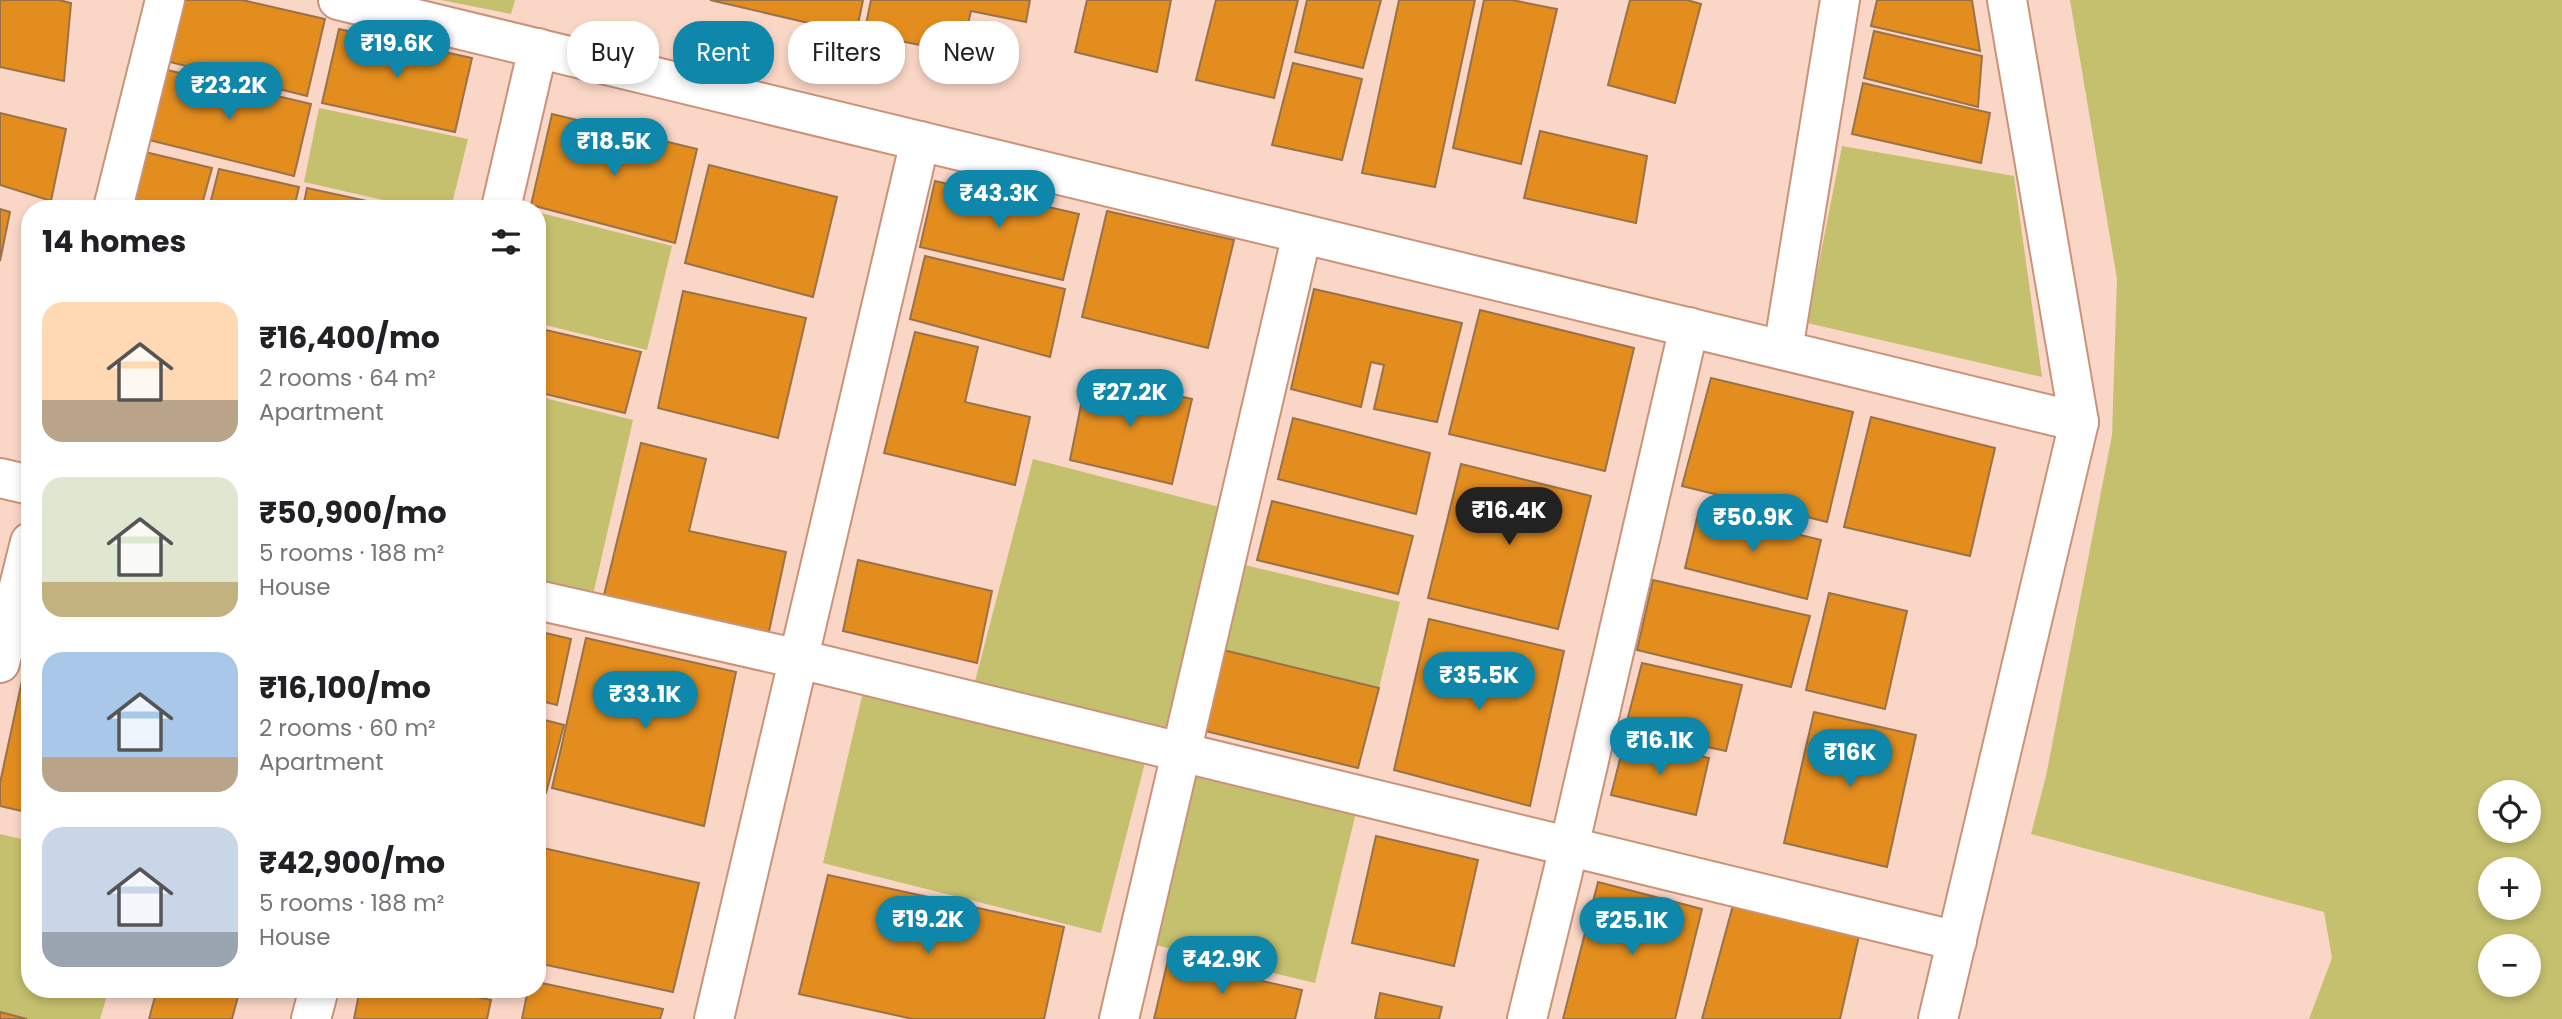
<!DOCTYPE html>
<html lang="en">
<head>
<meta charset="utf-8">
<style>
	body { margin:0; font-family:Poppins,sans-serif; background:#f2f2f2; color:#202124; height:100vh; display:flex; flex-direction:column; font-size:26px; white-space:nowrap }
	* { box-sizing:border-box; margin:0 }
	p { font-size:23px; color:#757577 }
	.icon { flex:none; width:38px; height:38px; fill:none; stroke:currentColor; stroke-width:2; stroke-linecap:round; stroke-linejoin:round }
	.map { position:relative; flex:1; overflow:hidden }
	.sheet { position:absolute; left:21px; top:200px; width:525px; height:798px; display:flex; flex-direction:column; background:#fff; border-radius:28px; box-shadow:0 4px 10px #0003 }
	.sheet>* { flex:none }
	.banner { position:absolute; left:567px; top:21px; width:665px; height:63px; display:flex; gap:14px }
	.buttons { position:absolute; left:2478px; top:780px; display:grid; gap:14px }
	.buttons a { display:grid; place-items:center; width:63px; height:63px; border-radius:50%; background:#fff; box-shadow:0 4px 10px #0003; font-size:35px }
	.price { position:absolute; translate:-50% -60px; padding:0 16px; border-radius:24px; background:#0e87ab; color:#fff; font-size:23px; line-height:46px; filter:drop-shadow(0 2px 4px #0008) }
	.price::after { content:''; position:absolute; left:50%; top:42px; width:21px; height:16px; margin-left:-10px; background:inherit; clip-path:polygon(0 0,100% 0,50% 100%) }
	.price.current { background:#222; color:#fff }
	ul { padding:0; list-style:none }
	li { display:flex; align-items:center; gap:21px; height:175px; padding:0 21px }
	li span { display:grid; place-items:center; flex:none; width:196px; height:140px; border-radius:21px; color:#555 }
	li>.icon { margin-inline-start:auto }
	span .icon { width:84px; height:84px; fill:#fffc; stroke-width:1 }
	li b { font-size:30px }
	h2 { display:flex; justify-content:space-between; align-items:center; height:84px; padding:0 21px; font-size:30px }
	.tag { padding:0 24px; border-radius:28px; background:#fff; box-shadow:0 4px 10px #0003; font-size:24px; line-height:63px }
	.tag.current { background:#0e87ab; color:#fff }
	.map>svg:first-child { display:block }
	.green { fill:#c5c06e; fill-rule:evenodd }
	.building { fill:#e38d1f; stroke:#9a7249; stroke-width:2 }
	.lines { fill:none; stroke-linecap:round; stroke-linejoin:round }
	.street-casing { stroke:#ca9379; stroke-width:42 }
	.secondary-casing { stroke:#ca9379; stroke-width:42 }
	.street { stroke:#fff; stroke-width:38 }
	.secondary { stroke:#fff; stroke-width:38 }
</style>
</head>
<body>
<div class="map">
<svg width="2562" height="1019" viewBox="0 0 2562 1019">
	<rect width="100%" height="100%" fill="#fad6c6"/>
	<path class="green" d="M441 0H515L511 14Z
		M2070 0H2562V1019H2309L2332 958 2324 912 2031 834 2046 776 2112 435 2117 279ZM2490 793H2529V831H2490ZM2490 870H2529V908H2490ZM2490 947H2529V985H2490Z
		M319 108 468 139 451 208H418L304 182Z
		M1842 146 2014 176 2042 377 1807 323Z
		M537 212 672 246 647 350 537 323Z
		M537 396 633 420 593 595 537 582Z
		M1033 459 1227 509 1173 738 974 685Z
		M1236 563 1400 602 1379 688 1215 648Z
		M863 692 1146 759 1101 933 823 863Z
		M1191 765 1358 804 1315 983 1147 943Z
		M0 834 30 841V989H109L100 1019H27L0 1012Z"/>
	<path class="building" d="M0 0H59L71 3 64 81 0 67Z
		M178 0H242L325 19 307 96 162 60Z
		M710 0H863L856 34Z
		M871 0H1030L1026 22 971 11 961 53 864 34Z
		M1087 0H1171L1157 72 1075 52Z
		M1216 0H1298L1274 98 1196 80Z
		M1307 0H1381L1363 68 1295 52Z
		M1399 0H1475L1435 187 1362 173Z
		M1484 0H1512L1557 9 1521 164 1453 148Z
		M1630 0H1687L1701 4 1675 103 1608 85Z
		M1877 0H1972L1980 51 1871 26Z
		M339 29 472 58 455 132 322 103Z
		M1874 31 1982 56 1978 107 1864 78Z
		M1293 63 1362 79 1342 160 1272 145Z
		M163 69 311 104 294 176 145 139Z
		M1863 83 1990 113 1981 163 1852 134Z
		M0 113 66 129 51 201 0 185Z
		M552 114 697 149 675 243 531 205Z
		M1540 131 1647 156 1636 223 1524 198Z
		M141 151 212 168 201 208H126Z
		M709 165 837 197 813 297 685 263Z
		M219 169 299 187 294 208H209Z
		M935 181 1079 214 1063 280 920 247Z
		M307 188 399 208H303Z
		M0 209 10 212 0 261Z
		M1107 211 1234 240 1208 348 1082 317Z
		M925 256 1065 289 1050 357 910 319Z
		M1314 289 1462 323 1437 422 1374 409 1384 365 1371 362 1361 407 1291 389Z
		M683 291 806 318 778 438 658 408Z
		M1480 310 1634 348 1605 471 1449 434Z
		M537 328 641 352 625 413 537 392Z
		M915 332 978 347 965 402 1030 417 1015 485 884 453Z
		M1087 375 1192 399 1172 484 1070 460Z
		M1711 378 1853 412 1827 522 1682 486Z
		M1871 417 1995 448 1970 556 1844 527Z
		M1293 418 1430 453 1416 514 1278 479Z
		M641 443 706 459 689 531 786 552 768 636 603 599Z
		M1461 464 1591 496 1558 629 1428 598Z
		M1272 501 1413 536 1398 594 1257 560Z
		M1699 510 1821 540 1807 599 1685 568Z
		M858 560 992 591 977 663 843 631Z
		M1653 580 1810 616 1791 687 1637 650Z
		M1829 593 1907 611 1885 709 1806 690Z
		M1429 619 1564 651 1530 806 1394 770Z
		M537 631 571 639 557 705 537 700Z
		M586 638 736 672 704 826 552 788Z
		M1215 648 1379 688 1358 768 1197 729Z
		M1642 663 1742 685 1726 751 1625 729Z
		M23 676 30 677V813L0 806V783Z
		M1814 712 1916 735 1887 867 1784 843Z
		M537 718 564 725 546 793 537 791Z
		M1625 739 1709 758 1696 815 1611 795Z
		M537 813 543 814 537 837Z
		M1376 836 1478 860 1454 966 1352 943Z
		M543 848 699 883 673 992 537 963V874Z
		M828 875 1064 927 1044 1019H913L799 994Z
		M1598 882 1702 909 1675 1019H1563Z
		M1735 898 1861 927 1840 1019H1702Z
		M1168 960 1302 990 1295 1019H1154Z
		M537 982 663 1009 660 1019H522L528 989H537Z
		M157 989H240L232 1019H149Z
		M360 989H440L491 1000 487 1019H354Z
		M1380 993 1442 1007 1439 1019H1375Z
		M0 1012 27 1019H0Z"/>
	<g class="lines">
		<defs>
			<path id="street" d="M2007 0 2079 422
				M113 208 165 0
				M501 208 538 48
				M1783 350 1840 0
				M0 478 30 485
				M537 600 799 659 1957 941
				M0 663 30 542
				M311 1019 319 989
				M714 1019 920 141
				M1119 1019 1302 234
				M1527 1019 1569 847 1689 327"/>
			<path id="secondary" d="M338 0 2079 422 1938 1019"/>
		</defs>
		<use href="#street" class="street-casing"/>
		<use href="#secondary" class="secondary-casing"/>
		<use href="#street" class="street"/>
		<use href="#secondary" class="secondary"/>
	</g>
</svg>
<div class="buttons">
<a><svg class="icon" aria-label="locate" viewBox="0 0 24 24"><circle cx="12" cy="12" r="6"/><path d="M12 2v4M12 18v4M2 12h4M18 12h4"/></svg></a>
<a>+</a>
<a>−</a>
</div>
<b class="price" style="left:397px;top:80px">₹19.6K</b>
<b class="price" style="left:229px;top:122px">₹23.2K</b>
<b class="price" style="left:614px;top:178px">₹18.5K</b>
<b class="price" style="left:999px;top:230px">₹43.3K</b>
<b class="price" style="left:1130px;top:429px">₹27.2K</b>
<b class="price current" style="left:1509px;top:547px">₹16.4K</b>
<b class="price" style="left:1753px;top:554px">₹50.9K</b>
<b class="price" style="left:1479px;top:712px">₹35.5K</b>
<b class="price" style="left:645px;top:731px">₹33.1K</b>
<b class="price" style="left:1660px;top:777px">₹16.1K</b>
<b class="price" style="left:1850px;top:789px">₹16K</b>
<b class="price" style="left:928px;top:956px">₹19.2K</b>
<b class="price" style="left:1632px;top:957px">₹25.1K</b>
<b class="price" style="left:1222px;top:996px">₹42.9K</b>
<div class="banner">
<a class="tag">Buy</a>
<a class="tag current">Rent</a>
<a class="tag">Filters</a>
<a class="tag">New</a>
</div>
<section class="sheet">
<h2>14 homes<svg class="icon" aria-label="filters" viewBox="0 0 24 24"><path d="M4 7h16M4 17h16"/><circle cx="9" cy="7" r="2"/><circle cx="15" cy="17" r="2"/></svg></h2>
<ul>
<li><span style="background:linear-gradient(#ffd9b3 70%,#b9a48a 0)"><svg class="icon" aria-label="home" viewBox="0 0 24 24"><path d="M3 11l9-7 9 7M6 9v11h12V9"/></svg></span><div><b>₹16,400/mo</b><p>2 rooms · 64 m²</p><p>Apartment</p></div></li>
<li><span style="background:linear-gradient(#dfe7d0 75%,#c2b280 0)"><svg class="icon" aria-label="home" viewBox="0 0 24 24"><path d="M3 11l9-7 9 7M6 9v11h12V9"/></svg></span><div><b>₹50,900/mo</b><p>5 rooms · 188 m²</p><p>House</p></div></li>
<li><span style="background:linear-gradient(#a9c7e8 75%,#b9a48a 0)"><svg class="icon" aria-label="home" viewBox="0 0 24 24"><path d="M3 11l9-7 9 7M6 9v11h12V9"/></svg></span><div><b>₹16,100/mo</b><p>2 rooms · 60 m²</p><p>Apartment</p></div></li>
<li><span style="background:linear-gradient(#c9d6e8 75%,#9aa5b1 0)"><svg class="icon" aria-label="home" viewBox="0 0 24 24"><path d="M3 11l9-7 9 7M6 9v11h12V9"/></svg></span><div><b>₹42,900/mo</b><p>5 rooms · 188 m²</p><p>House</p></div></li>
</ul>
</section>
</div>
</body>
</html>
